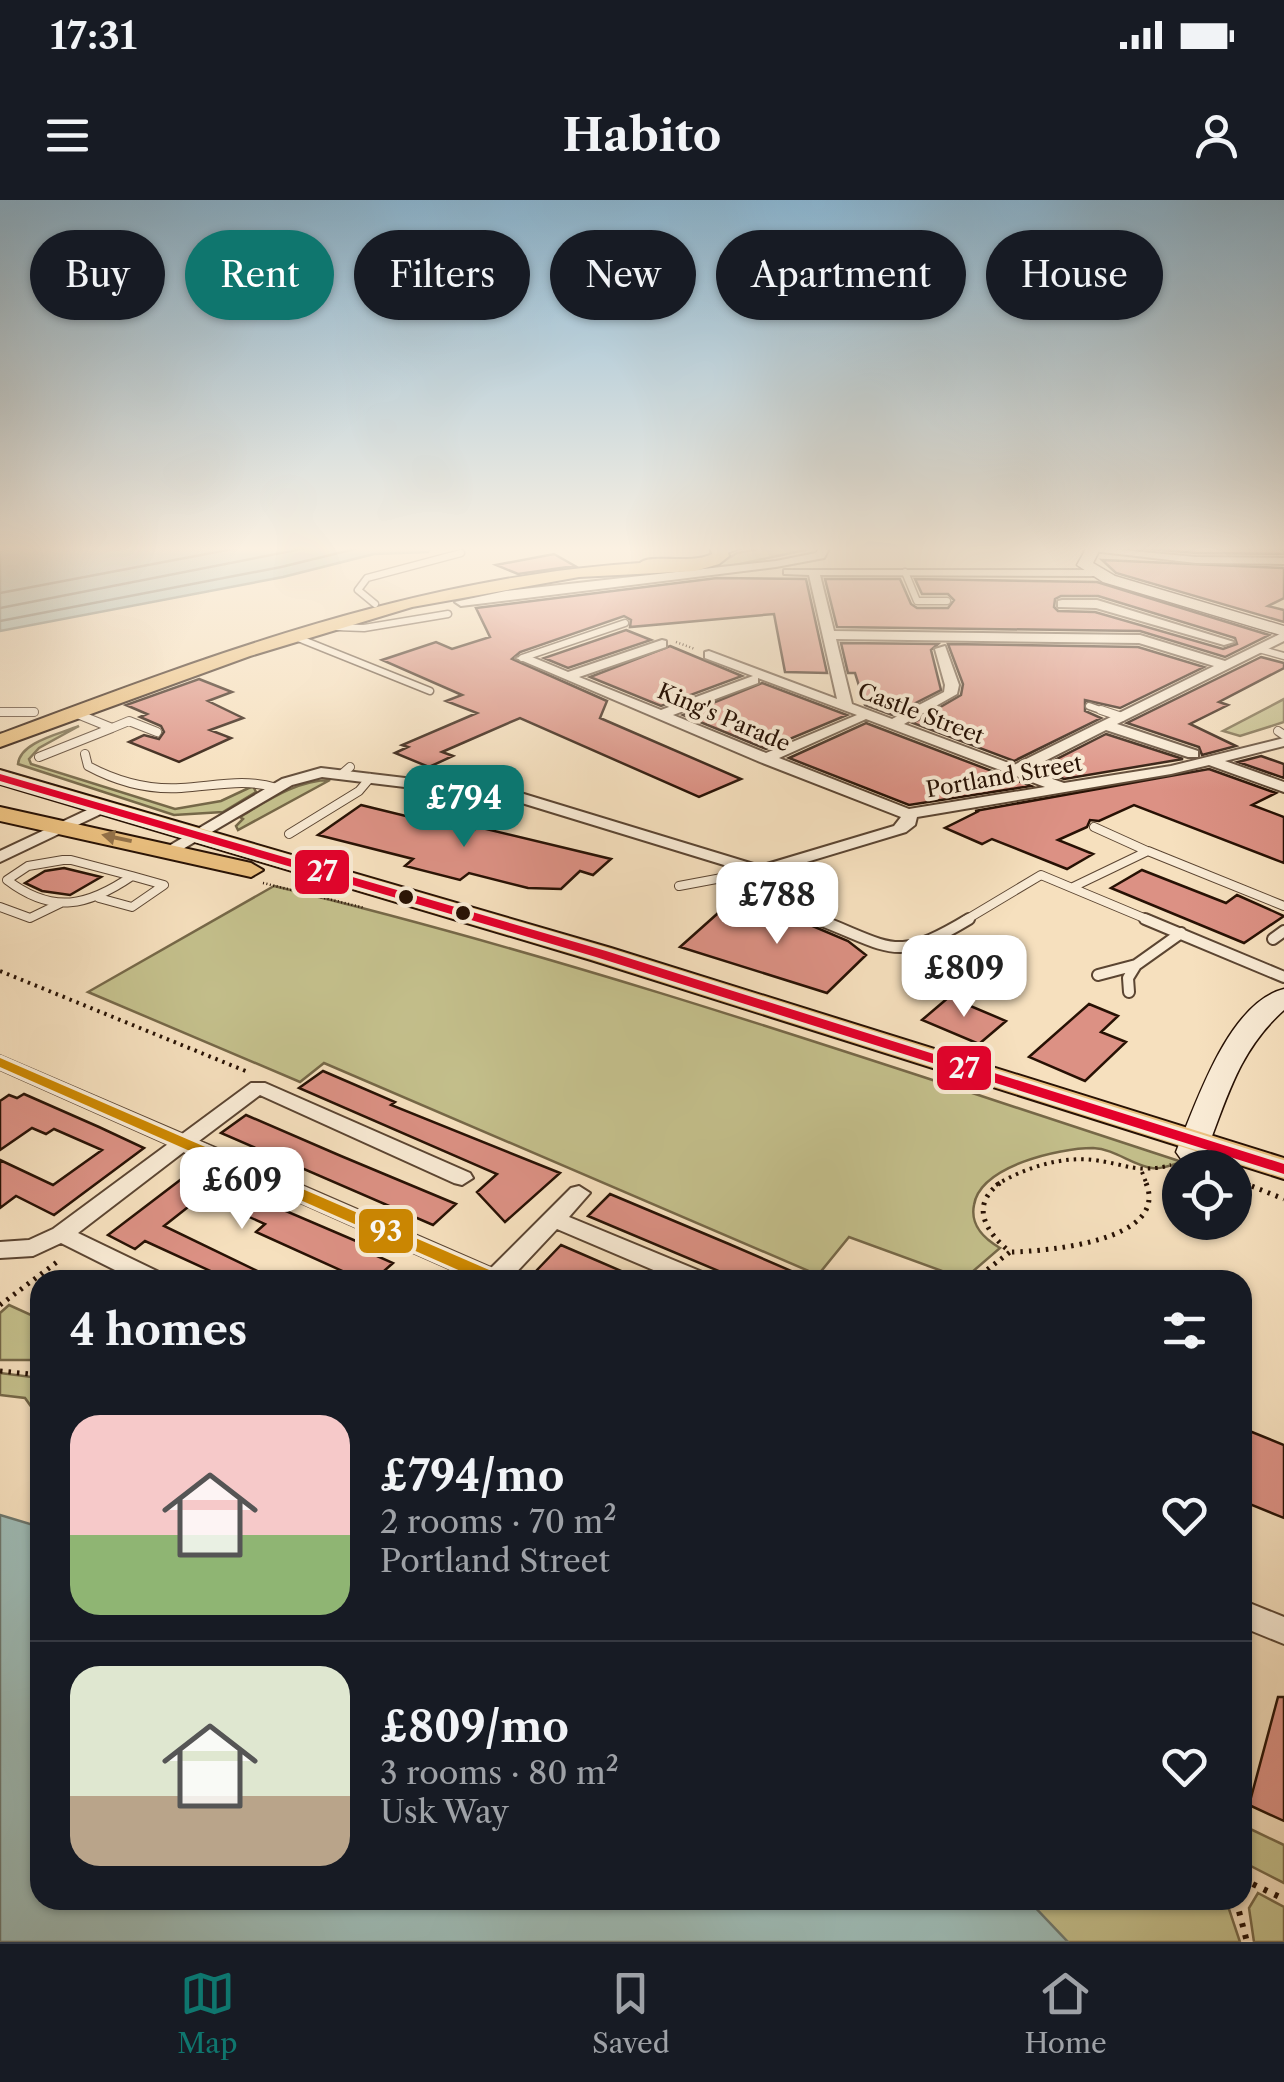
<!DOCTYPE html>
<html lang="en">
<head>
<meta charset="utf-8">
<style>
	body { margin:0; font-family:"Libre Caslon Text",serif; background:#242831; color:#f1f3f6; height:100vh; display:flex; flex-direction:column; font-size:38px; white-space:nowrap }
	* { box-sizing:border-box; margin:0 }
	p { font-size:32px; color:#9ea1a6 }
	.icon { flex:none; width:55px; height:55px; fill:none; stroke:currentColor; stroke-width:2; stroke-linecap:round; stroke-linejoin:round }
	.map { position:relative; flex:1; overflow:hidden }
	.side { position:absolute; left:30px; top:1070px; width:1222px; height:640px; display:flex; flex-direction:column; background:#171b24; border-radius:30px; box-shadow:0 2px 8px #0004 }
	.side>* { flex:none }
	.guide { position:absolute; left:30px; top:30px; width:1225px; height:90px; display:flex; gap:20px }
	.buttons { position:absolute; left:1162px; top:950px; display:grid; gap:20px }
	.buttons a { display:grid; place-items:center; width:90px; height:90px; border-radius:50%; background:#171b24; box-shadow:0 2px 8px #0004; font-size:50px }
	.price { position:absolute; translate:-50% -85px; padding:0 22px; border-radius:20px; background:#fff; color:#222; font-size:32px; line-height:65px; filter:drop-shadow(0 2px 5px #0008) }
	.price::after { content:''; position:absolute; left:50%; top:60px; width:30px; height:22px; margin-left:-15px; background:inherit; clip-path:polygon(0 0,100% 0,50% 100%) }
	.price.selected { background:#0f766e; color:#fff }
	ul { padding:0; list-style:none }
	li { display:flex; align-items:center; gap:30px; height:250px; padding:0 40px }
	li+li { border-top:2px solid #363941 }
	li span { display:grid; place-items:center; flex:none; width:280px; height:200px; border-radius:30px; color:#555 }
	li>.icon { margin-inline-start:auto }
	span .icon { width:120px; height:120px; fill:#fffc; stroke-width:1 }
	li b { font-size:42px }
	h2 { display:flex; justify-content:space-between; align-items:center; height:120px; padding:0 40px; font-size:42px }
	.pill { padding:0 35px; border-radius:45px; background:#171b24; box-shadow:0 2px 8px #0004; font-size:35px; line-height:90px }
	.pill.selected { background:#0f766e; color:#fff }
	.status { display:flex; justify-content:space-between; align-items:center; height:70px; padding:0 50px; background:#171b24; direction:ltr }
	.status svg { height:28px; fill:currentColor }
	header { display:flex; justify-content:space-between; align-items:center; height:130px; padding:0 40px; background:#171b24; font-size:45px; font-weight:700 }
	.menu { display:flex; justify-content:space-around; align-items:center; height:140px; border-top:2px solid #363941; background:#171b24; font-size:28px; color:#9ea1a6 }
	.menu a { display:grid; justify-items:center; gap:5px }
	.menu .selected { color:#0f766e }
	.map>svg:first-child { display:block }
	.green { fill:#c4c08c; stroke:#766848; stroke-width:2.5 }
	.water { fill:#9ebcb7; stroke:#6e786f; stroke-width:2.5 }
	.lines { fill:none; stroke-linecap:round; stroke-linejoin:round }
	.shore { stroke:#62665e; stroke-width:2.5 }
	.building { fill:#dc9184; stroke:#271104; stroke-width:2.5; fill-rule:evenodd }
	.lane-far2-casing { stroke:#5b4532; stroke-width:9 }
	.lane-far1-casing { stroke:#5b4532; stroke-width:10 }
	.lane-casing { stroke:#5b4532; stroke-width:14 }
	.street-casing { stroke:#5b4532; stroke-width:4 }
	.secondary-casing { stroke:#271104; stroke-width:3 }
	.primary-casing { stroke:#271104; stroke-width:4 }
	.path-far3 { stroke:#271104; stroke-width:2.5; stroke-dasharray:1 2.5; stroke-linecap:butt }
	.path-far2 { stroke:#271104; stroke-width:4; stroke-dasharray:2.5 5; stroke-linecap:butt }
	.path-far1 { stroke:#271104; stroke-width:5; stroke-dasharray:2.5 6; stroke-linecap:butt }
	.path { stroke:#271104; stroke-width:6; stroke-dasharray:4 8; stroke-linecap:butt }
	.lane-far2 { stroke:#f9ebd5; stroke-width:6 }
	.lane-far1 { stroke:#f9ebd5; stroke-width:8 }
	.lane { stroke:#f9ebd5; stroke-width:10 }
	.street { fill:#f9ebd5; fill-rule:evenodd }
	.secondary { fill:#f9ebd5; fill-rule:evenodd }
	.primary { fill:#ebc07f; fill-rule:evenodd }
	.bus-1-casing { stroke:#f9ebd5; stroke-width:7 }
	.bus-2-casing { stroke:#f9ebd5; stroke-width:7 }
	.bus-1 { fill:#e4002b; fill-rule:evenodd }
	.bus-2 { fill:#cd8801; fill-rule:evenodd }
	.oneway { fill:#937148 }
	.bus-dot { fill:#271104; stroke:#f9ebd5; stroke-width:4 }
	.labels { text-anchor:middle; stroke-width:8; stroke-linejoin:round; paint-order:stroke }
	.far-street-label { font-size:22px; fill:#271104; stroke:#f9ebd5 }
	.line-badge { stroke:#f9ebd5; stroke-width:4 }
	.badge-label { font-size:28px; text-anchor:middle; font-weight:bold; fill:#fff }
</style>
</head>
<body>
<div class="status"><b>17:31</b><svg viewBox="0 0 49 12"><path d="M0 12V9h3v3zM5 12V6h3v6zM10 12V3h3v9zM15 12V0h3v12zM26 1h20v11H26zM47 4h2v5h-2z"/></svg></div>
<header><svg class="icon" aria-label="menu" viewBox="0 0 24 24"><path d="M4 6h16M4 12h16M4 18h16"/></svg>Habito<svg class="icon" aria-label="person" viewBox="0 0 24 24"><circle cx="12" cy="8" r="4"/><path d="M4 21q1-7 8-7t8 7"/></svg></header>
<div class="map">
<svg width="1284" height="1742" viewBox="0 0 1284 1742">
	<rect width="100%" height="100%" fill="#f6e0be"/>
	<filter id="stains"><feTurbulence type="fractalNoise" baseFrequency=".002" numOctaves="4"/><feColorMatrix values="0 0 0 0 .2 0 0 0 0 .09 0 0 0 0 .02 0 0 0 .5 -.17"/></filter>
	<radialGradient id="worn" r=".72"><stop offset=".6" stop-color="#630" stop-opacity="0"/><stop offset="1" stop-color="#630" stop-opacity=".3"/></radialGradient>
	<path class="green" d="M769 347H804L805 350 703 372 615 377 612 374 713 368 737 353Z
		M1284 499V522L1240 536 1223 531Z
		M79 526 39 548 29 559 31 564 175 609 221 601 253 586 256 592 223 612 174 615 18 564C20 542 60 534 79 526Z
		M330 580 238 630 236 626 243 619 240 617C267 601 297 580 330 580Z
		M274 686C582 760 882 864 1182 962 1173 964 1161 970 1152 968 1132 965 1115 949 1093 948 1059 948 980 966 974 1005 970 1025 983 1038 1000 1048L964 1079 849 1037 818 1075 324 863 300 882 88 792Z
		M9 1105 40 1119V1160H0V1113Z
		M0 1173 40 1178V1219L25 1198 0 1195Z
		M1242 1625 1284 1645V1683L1243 1662Z
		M1258 1693 1284 1707V1742H1254L1249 1708Z
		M182 1700H1226L1240 1742H279Z"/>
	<path class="water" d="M0 347H431L428 352 374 354 283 377 0 431Z
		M0 1315 40 1327V1700H1028L1068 1742H0Z"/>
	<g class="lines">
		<path class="shore" d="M0 393 243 347
			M0 408 312 347
			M0 421 281 367 363 347"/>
	</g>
	<path class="building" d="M1126 347H1273L1284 350V354L1196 353Z
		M554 354 575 366 518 374 496 365Z
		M1102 360 1284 368V398L1268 406 1284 410V422L1116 373Z
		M717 378 806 379 827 473 785 472 774 414 630 427 631 420 624 416 520 452 512 459 607 501 600 518 741 579 699 597 520 518 442 552 453 556 429 567 395 553 408 547 402 545 477 513 446 501 462 495 382 460 436 442 452 449 490 437 476 408Z
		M825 379H900L911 404 917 408H948L954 400 948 394H922L915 379 1097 382 1269 435 1225 457 1140 431 837 427ZM1098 396 1235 438 1237 444 1223 449 1095 412 1058 411 1054 407 1055 399 1061 396Z
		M626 430 651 440 568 468 544 458Z
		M841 443 938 444 931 450 941 490 892 515 865 505 855 473H848Z
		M948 444 1138 447 1204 467 1120 508 1085 500V511L1101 518 1014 561 913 523 961 495 963 484Z
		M670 446 742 476 661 506 590 477Z
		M1261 457 1284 463V468L1219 502 1228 505 1190 524 1236 546 1202 555 1199 547 1127 523Z
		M199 479 232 492 208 501 243 518 210 530 231 538 179 562 129 542 144 535 159 539 164 532 161 526 140 517 147 514 126 505Z
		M762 483 847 515 766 549 683 515Z
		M866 523 1031 586 909 605 789 558Z
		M1106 534 1183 559 1064 579 1037 569Z
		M1261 556 1284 564V578L1238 562Z
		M1209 569 1276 593 1252 605 1284 617V663L1134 605 1099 621 1090 620 1087 627 1058 640 1093 654 1067 669 992 639 982 644 945 628 979 611H975Z
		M361 605 471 632 478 627 611 659 593 675 580 671 561 689 528 688 469 673 460 680 405 666 413 659 318 635Z
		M64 668 101 677 70 695 42 691 25 683 45 671Z
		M1142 670 1226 703 1237 695 1284 716 1244 743 1111 688Z
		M726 706 752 713 759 706 782 713 848 741 866 755 827 793 680 747Z
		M949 797 1006 821 979 844 922 820Z
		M1089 804 1118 816 1101 832 1126 842 1085 881 1029 857Z
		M323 871 395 902 391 905 560 973 505 1022 477 992 497 974 299 888Z
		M24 894 99 927 144 948 54 1015 16 996 0 1008V960L53 985 102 950 54 929 46 934 32 928 0 950V901L9 895 17 898Z
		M246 915 341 956 456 1004 433 1025 221 933Z
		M192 971 363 1044 359 1048 393 1063 375 1079 364 1075 360 1079 256 1032 265 1024 202 996 164 1026 276 1080H230L145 1041 135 1049 108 1035Z
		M610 994 729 1044 812 1080H740L588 1016Z
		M561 1045 642 1080H560L537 1070Z
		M1242 1228 1284 1245V1318L1242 1301Z
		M1278 1497H1284V1621L1249 1605Z"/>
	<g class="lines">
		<defs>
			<path id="lane-far2" d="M905 372 917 401H947
				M375 404 358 390 367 378 461 353
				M336 427 364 428 448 414
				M293 436 430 491
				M1259 449 1284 456
				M522 458 625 423
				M1089 506 1109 513
				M0 512H34"/>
			<path id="lane-far1" d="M1101 510 1122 517
				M0 512H34
				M75 513 112 528 129 521 157 532
				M1278 531 1284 535
				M85 554 88 566C116 581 149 590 181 588 215 586 244 578 277 588
				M39 557 112 528
				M342 574 350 567
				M1094 627 1147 651
				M289 634 359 591 370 578
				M63 660H71L132 676C88 706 53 715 7 680L28 666Z
				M679 686 759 671
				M1073 687 1148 651 1284 706
				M99 698 132 707 164 685 132 676
				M0 707 30 718 61 703
				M786 707 823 721
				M964 721 1041 675 1151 721"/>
			<path id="lane" d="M817 719C893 748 894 764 969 719
				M1145 719 1284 777
				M1273 739 1284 731
				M1098 775 1136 765 1181 733
				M1129 792 1128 778 1136 765"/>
			<path id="street" d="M728 347H743L722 355 717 352Z
				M820 347H830L824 358 776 367 461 406 455 402 506 391 776 361 816 353Z
				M1089 347 1196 357 1284 358V364L1196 363 1093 351Z
				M784 370H1096L1102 373 1096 376 820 375 834 431 1140 435 1225 461 1284 432V441L1117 524 1198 551V557H1188L1106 530 1027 570 1064 583 1171 566 1284 538V546L1225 561 1284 582V592L1209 565 1171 574 917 617 915 625 906 632 760 676 512 600 322 577 292 585 176 653 170 655 162 650 282 579 321 568 514 591 760 666 894 626 901 617 760 562 516 458 527 455 568 472 662 440 666 441V447L579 477 661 510 753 476 705 458V452L709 451 837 499 809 375 784 374ZM836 439 1139 443 1214 466 1014 565 904 524 957 494 959 485 945 446 935 449 945 485 944 492 892 519 852 504ZM758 478 857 515 766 553 673 515 758 483ZM866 519 1045 587 909 609 779 558Z
				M1062 400H1097L1234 442 1224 445 1096 408 1058 407V401Z
				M102 603 107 605V611L0 662V651Z
				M0 856 182 934 251 883H265L470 973 473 978 462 985 454 983 260 895 199 941 491 1068 571 988 579 986 590 993 569 1017 707 1074 711 1080H677L557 1029 509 1080H476L185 951 78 1033 163 1074 167 1080H135L61 1043 33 1056 0 1058V1042L29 1040 53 1029 168 944 0 869Z
				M1242 1400 1284 1417V1444L1242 1427Z"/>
			<path id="secondary" d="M1087 347H1101L1093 363 1115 376 1284 426V436L1103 382 1077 365Z
				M1284 789V810C1239 850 1227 898 1206 952L1201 959H1181L1176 952C1196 904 1228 803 1284 789Z"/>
			<path id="primary" d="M710 347H726L729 356 719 364 695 371 579 377 412 407 250 456 0 547V534C208 456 416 377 640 363 650 353 691 365 712 354Z
				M0 570 611 748 1284 958V979L591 760 0 584Z
				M0 607 251 663 263 670 251 677 0 621Z"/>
		</defs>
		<use href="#lane-far2" class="lane-far2-casing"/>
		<use href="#lane-far1" class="lane-far1-casing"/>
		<use href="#lane" class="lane-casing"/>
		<use href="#street" class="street-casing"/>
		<use href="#secondary" class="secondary-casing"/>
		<use href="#primary" class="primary-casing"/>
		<path class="path-far3" d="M676 442 695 449
			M263 683 365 708"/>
		<path class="path-far2" d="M0 771 248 872
			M1142 972 1147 985
			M1235 979 1250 985
			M996 985C1024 968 1061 956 1094 960 1126 964 1137 974 1171 965"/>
		<path class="path-far1" d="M1244 983 1284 999
			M1012 1052C1047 1051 1170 1041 1146 983
			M974 1080 1010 1052C986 1032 969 1006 1000 983
			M0 1105 61 1059
			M0 1171 40 1175"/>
		<path class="path" d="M1242 1679 1284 1699
			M1236 1700 1247 1742"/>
		<use href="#lane-far2" class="lane-far2"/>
		<use href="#lane-far1" class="lane-far1"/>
		<use href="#lane" class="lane"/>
		<use href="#street" class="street"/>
		<use href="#secondary" class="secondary"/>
		<use href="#primary" class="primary"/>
		<defs>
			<path id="bus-1" d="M0 574 606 751 1284 964V974L596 757 0 581Z"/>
			<path id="bus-2" d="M0 858 503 1076 506 1080H481L0 867Z"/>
		</defs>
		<use href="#bus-1" class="bus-1-casing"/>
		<use href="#bus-2" class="bus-2-casing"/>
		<use href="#bus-1" class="bus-1"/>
		<use href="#bus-2" class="bus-2"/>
	</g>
	<defs><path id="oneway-solid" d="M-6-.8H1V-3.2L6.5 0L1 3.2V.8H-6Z" transform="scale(2.5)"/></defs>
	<use class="oneway" href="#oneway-solid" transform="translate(117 638) rotate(-168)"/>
	<linearGradient id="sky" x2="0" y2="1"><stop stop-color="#8ab7d4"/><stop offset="0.59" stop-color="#fbf1e2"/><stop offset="1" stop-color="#fbf1e2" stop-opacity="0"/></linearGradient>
	<rect width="1284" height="591" fill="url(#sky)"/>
	<g class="bus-dot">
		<circle cx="406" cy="697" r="9"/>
		<circle cx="463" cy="713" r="9"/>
	</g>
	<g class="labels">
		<g class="far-street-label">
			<text transform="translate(921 513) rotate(21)" y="8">Castle Street</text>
			<text transform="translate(724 517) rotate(23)" y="8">King's Parade</text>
			<text transform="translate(1004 576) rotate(-10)" y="8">Portland Street</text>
		</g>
	</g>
	<g class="line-badge">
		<rect x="293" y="648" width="58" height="48" rx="10" fill="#e4002b"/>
		<rect x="935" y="844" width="58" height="48" rx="10" fill="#e4002b"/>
		<rect x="357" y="1007" width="58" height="48" rx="10" fill="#cd8801"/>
	</g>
	<g class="badge-label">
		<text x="322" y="681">27</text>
		<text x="964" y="878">27</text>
		<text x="386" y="1041">93</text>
	</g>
	<rect width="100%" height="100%" filter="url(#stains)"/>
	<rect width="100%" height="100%" fill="url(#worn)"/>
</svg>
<div class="buttons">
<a><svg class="icon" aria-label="locate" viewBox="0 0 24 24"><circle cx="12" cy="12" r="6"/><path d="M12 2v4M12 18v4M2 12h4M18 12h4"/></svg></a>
</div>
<b class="price selected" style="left:464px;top:650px">£794</b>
<b class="price" style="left:777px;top:747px">£788</b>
<b class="price" style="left:964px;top:820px">£809</b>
<b class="price" style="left:242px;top:1032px">£609</b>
<div class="guide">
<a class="pill">Buy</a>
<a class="pill selected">Rent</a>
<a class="pill">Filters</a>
<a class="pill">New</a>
<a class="pill">Apartment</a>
<a class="pill">House</a>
</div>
<section class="side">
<h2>4 homes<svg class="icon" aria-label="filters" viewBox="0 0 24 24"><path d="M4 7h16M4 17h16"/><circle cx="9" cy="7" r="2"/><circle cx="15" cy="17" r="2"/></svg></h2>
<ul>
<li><span style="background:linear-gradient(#f6c9c9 60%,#8fb573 0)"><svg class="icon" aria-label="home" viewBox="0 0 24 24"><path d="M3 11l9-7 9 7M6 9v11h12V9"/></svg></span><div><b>£794/mo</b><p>2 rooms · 70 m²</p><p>Portland Street</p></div><svg class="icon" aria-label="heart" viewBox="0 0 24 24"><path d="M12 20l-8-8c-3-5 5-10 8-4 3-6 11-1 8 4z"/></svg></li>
<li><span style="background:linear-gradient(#dfe7d0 65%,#b9a48a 0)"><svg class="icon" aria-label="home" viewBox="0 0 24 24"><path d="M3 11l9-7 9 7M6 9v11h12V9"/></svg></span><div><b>£809/mo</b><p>3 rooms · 80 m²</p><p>Usk Way</p></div><svg class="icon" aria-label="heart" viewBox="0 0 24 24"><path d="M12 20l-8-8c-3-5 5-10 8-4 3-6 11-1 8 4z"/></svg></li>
</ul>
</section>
</div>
<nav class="menu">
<a class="selected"><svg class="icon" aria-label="map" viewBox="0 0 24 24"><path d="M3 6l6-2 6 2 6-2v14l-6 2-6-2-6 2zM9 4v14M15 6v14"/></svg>Map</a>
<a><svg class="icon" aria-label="saved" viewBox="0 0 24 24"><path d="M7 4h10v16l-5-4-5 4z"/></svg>Saved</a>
<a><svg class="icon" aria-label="home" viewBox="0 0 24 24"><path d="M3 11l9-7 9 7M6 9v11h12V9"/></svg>Home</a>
</nav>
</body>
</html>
